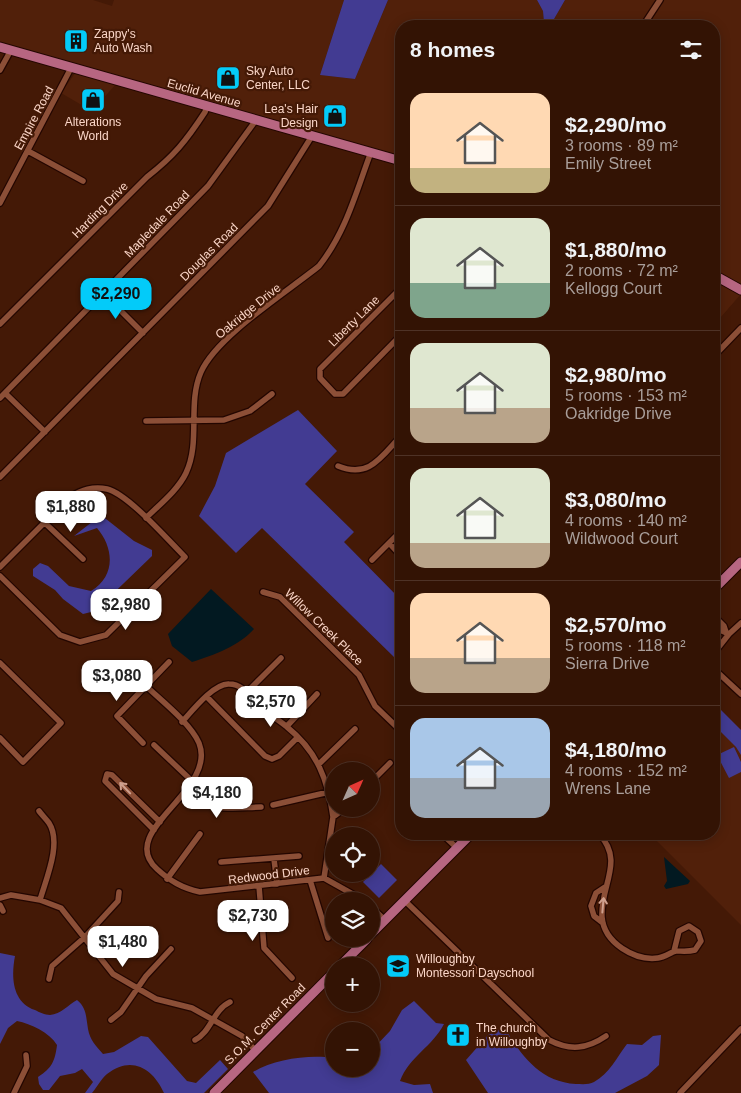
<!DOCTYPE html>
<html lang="en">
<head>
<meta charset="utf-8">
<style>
	body { margin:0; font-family:Helvetica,sans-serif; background:#3e2013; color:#f1f3f6; height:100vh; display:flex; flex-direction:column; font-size:19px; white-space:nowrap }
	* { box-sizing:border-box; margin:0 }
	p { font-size:16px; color:#a99e9a }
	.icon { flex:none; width:28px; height:28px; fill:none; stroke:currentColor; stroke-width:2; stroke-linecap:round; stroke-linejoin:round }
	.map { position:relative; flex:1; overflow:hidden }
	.details { position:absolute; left:395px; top:20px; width:325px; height:820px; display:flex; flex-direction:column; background:#331304; border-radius:20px; box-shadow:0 2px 12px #0003,0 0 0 1px #4e3226 }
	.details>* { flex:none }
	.needle { width:32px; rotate:45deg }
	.buttons { position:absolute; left:325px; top:762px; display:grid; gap:10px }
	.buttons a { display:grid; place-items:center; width:55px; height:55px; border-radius:50%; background:#331304; box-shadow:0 2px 12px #0003,0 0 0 1px #4e3226; font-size:25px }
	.price { position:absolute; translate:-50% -42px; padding:0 11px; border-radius:10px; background:#fff; color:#222; font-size:16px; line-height:32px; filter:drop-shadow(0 1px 2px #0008) }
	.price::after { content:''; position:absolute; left:50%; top:30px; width:15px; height:11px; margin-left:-8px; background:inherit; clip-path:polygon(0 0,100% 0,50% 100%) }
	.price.on { background:#03cbf9; color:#111 }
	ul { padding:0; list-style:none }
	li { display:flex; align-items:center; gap:15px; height:125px; padding:0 15px }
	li+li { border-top:1px solid #4e3226 }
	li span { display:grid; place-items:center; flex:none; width:140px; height:100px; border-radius:15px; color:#555 }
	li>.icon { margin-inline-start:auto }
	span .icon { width:60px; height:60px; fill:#fffc; stroke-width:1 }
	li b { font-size:21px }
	h2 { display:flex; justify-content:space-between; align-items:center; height:60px; padding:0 15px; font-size:21px }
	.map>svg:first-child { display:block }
	.built { fill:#51200a }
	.green { fill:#423b92 }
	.water { fill:#021921 }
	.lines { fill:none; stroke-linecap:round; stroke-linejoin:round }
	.street-casing { stroke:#230600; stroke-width:8 }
	.primary-casing { stroke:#230600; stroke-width:11 }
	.street { stroke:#8c4f37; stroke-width:5.5 }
	.primary { stroke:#b76681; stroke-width:9 }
	.oneway { stroke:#cfa08e }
	.labels { text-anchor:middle; stroke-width:4.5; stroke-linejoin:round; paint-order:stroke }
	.poi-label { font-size:12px; fill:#fbd6c8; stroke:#441906; text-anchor:start }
	.street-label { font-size:12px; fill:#fbd6c8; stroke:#441906 }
</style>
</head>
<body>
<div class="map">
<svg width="741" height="1093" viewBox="0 0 741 1093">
	<rect width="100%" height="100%" fill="#441906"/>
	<path class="built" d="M0 0H93L112 6 114 0H344L320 75 355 79 388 0H537L543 11 544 23 550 26 565 0H741V288L714 272V26H401V157L290 127 216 103 214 107 0 46Z
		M76 72 117 83 92 111 61 93Z
		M714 278 741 294 714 325Z
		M714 715 741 743V925L650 834H714Z"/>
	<path class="green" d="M344 0H388L355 79 320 75Z
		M537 0H565L550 26 544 23 543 11Z
		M298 410 337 451 305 484 354 532 344 542 401 600V649L394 657 262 528 236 553 199 516 215 486 226 453Z
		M101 515 134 541 152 550V556L95 611 83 614 63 599 55 590 33 576V569L40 563 48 566 69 586 91 591C116 576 114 548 97 528L74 536Z
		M714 703 741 730V755L736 747 714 725Z
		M734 747 741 762V772L729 778 717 755Z
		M381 864 397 880 379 898 363 882Z
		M0 953 15 956C11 977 12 1002 35 1010 39 1012 45 1015 50 1015 61 1014 68 1005 77 1000 87 1008 86 1018 88 1029 90 1040 96 1046 103 1054L114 1052 141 1036 148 1037 187 1081 196 1083 220 1060 228 1069 204 1093H164C153 1068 131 1055 107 1074 101 1079 97 1087 92 1093H85L93 1082 82 1069 75 1073 60 1076 49 1090H43L39 1084 38 1077C52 1068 55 1061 57 1045 49 1032 31 1024 17 1021L8 1028 0 1044Z
		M414 1001 436 1023 444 1024C433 1046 409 1057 400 1081L414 1085 430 1084 433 1093H269L253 1072C274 1059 310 1054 334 1058V1069H371V1051L390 1031 402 1010Z
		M504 1027C521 1055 540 1082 576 1084 581 1084 589 1085 594 1082 609 1074 617 1057 627 1044L642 1045 653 1036 661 1035 659 1065 647 1076 615 1093H488L466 1060 488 1035Z"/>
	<path class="water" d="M211 589 254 629C239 646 214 655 192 662L172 646 168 634Z
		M664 857 690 881 688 884 666 889 664 886 667 881Z"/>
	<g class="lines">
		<defs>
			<path id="street" d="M643 26 660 0
				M0 70 11 50
				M28 151 83 181
				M0 203 71 68
				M401 288 320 369V378L335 394H343L401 335
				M103 293 143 333
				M0 324 147 177C174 156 186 141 205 112L207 107
				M714 356 741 328
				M5 393 45 432
				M0 398 208 186 256 120
				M146 421 224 420 250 411 272 394
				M338 466C369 479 381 457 401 436
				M0 477 268 206 312 136
				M146 518C159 505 178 490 186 473 201 441 187 404 201 372 217 336 287 292 319 266 346 232 356 192 371 152
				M45 523 83 559
				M389 543 401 556
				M372 560 401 531
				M0 567 70 497C82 490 93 486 107 489 128 494 168 540 185 557L106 635 80 642 60 635 0 576
				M263 592 280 597 359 675 375 706 401 731
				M714 616 724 626 726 632
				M714 623 722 631 729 634 741 623
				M714 653 729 634
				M0 663 61 723 23 762 0 738
				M714 669 741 694
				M147 687C162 701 191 724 199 743 218 791 115 831 157 869 170 881 182 888 200 892L324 878 365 901
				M247 692 281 658
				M207 697 265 756 272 759 279 756 298 737
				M182 722C192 711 214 683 229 684 245 684 251 700 262 709 270 715 279 720 287 727 317 751 328 780 333 817
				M287 726 317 694
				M143 743 117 716 169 662
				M154 745 192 781
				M319 764 355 729
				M371 782 390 763
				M185 791C211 813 229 808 261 807
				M273 805 329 792
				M39 811C42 815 46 819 49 823 62 843 46 879 40 900
				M154 830 105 781 107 774 112 775 160 822
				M442 834 457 848
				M599 834C625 861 600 886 602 917 604 943 635 961 658 958 665 957 671 952 676 951 682 951 688 952 695 950L701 941 698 932 689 926 679 931 674 951
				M274 859 277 884
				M221 862 299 856
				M324 878 333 817 344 809
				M167 879 200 834
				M310 880 328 938
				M259 886 264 948 292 978
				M0 898 11 895 40 900 61 908 113 974 156 999 192 1008 242 1036 256 1051
				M404 900 549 1040C570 1051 587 1049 606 1036
				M0 905 3 911
				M371 907 385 920
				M371 917 380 926
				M603 923 594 916 591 906 596 893 605 887
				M49 979 52 966 85 937 118 901 119 892
				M111 1020 121 1012 146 976 171 949
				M195 1040C211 1032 213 1010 230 1002
				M14 1093 27 1066 26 1055
				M680 1093 741 1029"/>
			<path id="primary" d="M0 47 401 161
				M714 275 741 290
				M714 589 741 562
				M371 934 471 834
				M340 966 367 939
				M214 1093 334 972"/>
		</defs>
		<use href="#street" class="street-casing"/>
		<use href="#primary" class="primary-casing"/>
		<use href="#street" class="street"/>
		<use href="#primary" class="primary"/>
	</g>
	<defs><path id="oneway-shaft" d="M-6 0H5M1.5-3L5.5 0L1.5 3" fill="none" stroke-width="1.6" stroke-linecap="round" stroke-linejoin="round" transform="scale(1.25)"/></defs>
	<g class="oneway">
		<use href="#oneway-shaft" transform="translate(125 788) rotate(-134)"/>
		<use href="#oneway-shaft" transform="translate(603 905) rotate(-85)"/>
	</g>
	<defs>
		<symbol id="building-square" viewBox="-11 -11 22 22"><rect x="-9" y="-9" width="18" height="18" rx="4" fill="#03cbf9" stroke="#441906"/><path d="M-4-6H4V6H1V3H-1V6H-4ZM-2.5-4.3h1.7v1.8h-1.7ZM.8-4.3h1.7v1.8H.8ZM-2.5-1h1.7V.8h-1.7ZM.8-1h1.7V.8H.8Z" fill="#111"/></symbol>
		<symbol id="shop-square" viewBox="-11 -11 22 22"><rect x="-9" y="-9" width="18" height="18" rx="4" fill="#03cbf9" stroke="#441906"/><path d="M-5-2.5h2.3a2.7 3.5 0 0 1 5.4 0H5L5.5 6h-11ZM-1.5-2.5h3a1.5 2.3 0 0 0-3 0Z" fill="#111"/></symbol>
		<symbol id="school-square" viewBox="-11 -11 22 22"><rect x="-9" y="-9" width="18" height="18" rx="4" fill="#03cbf9" stroke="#441906"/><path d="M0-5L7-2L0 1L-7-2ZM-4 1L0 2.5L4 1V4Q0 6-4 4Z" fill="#111"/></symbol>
		<symbol id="church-square" viewBox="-11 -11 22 22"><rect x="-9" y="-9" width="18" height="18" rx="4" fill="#03cbf9" stroke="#441906"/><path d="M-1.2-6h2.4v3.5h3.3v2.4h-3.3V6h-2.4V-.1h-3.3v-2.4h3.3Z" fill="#111"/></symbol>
	</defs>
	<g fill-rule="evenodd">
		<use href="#building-square" x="62" y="27" width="28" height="28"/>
		<use href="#shop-square" x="214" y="64" width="28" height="28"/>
		<use href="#shop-square" x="79" y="86" width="28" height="28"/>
		<use href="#shop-square" x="321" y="102" width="28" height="28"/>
		<use href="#school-square" x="384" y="952" width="28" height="28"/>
		<use href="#church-square" x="444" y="1021" width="28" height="28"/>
	</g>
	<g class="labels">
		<g class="poi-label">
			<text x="94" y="38">Zappy's<tspan x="94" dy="14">Auto Wash</tspan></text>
			<text x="246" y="75">Sky Auto<tspan x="246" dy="14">Center, LLC</tspan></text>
			<text x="318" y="113" text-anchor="end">Lea's Hair<tspan x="318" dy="14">Design</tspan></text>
			<text x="93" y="126" text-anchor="middle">Alterations<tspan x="93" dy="14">World</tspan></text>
			<text x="416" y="963">Willoughby<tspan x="416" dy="14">Montessori Dayschool</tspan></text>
			<text x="476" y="1032">The church<tspan x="476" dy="14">in Willoughby</tspan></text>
		</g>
		<g class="street-label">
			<text transform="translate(204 93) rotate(16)" y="4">Euclid Avenue</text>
			<text transform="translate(34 118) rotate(-62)" y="4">Empire Road</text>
			<text transform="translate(100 210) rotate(-45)" y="4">Harding Drive</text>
			<text transform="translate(157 224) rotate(-46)" y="4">Mapledale Road</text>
			<text transform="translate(209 252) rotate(-45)" y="4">Douglas Road</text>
			<text transform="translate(248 311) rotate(-39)" y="4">Oakridge Drive</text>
			<text transform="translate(354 321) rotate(-45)" y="4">Liberty Lane</text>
			<text transform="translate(324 627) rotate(44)" y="4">Willow Creek Place</text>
			<text transform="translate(269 875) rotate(-7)" y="4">Redwood Drive</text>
			<text transform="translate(265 1024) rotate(-45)" y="4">S.O.M. Center Road</text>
		</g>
	</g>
</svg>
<div class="buttons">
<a><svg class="needle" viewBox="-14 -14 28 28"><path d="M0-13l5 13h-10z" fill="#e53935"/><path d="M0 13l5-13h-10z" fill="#a99e9a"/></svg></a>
<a><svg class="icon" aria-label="locate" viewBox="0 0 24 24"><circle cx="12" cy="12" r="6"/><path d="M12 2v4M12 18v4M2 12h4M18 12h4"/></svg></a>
<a><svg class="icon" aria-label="layers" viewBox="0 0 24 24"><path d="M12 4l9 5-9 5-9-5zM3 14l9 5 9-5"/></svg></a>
<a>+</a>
<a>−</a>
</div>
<b class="price on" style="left:116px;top:320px">$2,290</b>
<b class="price" style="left:71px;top:533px">$1,880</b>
<b class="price" style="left:126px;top:631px">$2,980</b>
<b class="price" style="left:117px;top:702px">$3,080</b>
<b class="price" style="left:271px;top:728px">$2,570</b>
<b class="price" style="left:217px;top:819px">$4,180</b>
<b class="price" style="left:253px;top:942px">$2,730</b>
<b class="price" style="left:123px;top:968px">$1,480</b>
<section class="details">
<h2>8 homes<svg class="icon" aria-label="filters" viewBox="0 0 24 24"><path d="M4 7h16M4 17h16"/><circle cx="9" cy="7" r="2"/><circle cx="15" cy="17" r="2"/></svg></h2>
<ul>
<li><span style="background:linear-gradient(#ffd9b3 75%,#c2b280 0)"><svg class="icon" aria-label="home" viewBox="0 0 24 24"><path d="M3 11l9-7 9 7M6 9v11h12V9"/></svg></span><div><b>$2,290/mo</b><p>3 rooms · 89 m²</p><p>Emily Street</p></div></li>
<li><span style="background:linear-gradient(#dfe7d0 65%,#7fa58c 0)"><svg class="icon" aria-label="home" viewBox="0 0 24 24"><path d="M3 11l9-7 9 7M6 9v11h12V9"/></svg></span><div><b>$1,880/mo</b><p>2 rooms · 72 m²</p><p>Kellogg Court</p></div></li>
<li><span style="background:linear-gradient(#dfe7d0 65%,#b9a48a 0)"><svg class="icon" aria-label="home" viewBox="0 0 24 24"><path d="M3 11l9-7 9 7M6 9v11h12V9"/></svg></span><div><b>$2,980/mo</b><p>5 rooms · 153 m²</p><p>Oakridge Drive</p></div></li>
<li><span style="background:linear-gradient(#dfe7d0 75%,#b9a48a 0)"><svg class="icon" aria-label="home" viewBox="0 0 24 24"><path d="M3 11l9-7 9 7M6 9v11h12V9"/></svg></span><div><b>$3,080/mo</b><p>4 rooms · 140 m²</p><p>Wildwood Court</p></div></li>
<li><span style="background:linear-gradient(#ffd9b3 65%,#b9a48a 0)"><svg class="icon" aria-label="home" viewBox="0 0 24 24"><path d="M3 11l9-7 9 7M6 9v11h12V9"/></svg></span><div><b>$2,570/mo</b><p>5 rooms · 118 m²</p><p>Sierra Drive</p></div></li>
<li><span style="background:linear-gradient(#a9c7e8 60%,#9aa5b1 0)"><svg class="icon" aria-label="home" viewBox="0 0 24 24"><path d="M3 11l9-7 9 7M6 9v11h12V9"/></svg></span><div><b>$4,180/mo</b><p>4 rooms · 152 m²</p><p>Wrens Lane</p></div></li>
</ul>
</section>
</div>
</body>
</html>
